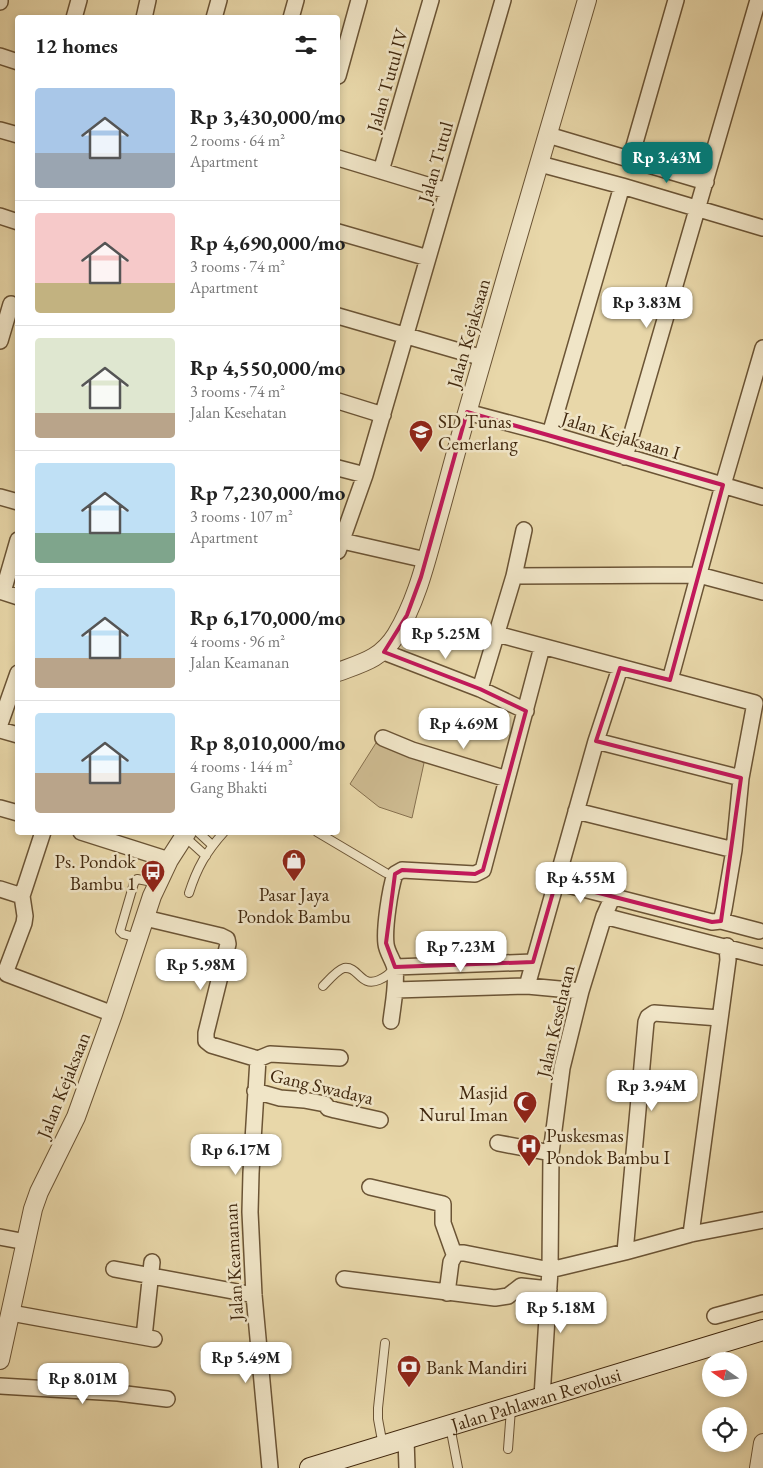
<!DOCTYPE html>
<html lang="en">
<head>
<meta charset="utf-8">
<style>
	body { margin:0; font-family:"EB Garamond",serif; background:#f2f2f2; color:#222; height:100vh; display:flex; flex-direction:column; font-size:19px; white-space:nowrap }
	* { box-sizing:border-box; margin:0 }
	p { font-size:16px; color:#767676 }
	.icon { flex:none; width:28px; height:28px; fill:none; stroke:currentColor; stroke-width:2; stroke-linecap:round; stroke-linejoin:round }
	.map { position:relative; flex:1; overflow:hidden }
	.drawer { position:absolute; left:15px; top:15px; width:325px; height:820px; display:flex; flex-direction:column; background:#fff; border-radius:5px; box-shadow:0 2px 8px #0003 }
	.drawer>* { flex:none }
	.needle { width:32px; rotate:284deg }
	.tools { position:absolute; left:702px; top:1352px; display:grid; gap:10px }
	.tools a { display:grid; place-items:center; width:45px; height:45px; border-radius:50%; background:#fff; box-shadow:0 2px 8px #0003; font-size:25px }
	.price { position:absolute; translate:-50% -42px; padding:0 11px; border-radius:10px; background:#fff; color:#222; font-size:16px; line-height:32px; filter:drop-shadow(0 1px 2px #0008) }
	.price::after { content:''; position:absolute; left:50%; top:30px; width:15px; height:11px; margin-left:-8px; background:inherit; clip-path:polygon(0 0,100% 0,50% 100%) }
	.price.current { background:#0f766e; color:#fff }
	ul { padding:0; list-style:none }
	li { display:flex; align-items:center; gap:15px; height:125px; padding:0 20px }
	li+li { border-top:1px solid #e0e0e0 }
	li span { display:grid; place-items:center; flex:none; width:140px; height:100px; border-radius:5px; color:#555 }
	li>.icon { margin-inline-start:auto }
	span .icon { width:60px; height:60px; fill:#fffc; stroke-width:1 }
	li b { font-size:21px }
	h2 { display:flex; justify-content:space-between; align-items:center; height:60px; padding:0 20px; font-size:21px }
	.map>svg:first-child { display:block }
	.green { fill:#ccb98f; stroke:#86704e }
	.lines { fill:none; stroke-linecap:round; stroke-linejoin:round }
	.service-casing { stroke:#6b5435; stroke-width:10 }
	.minor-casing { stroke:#6b5435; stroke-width:18 }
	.tertiary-casing { stroke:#6b5435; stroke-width:20 }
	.secondary-casing { stroke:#41280e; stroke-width:22 }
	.service { stroke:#f0e5c7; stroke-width:8 }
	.minor { stroke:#f0e5c7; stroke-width:15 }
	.tertiary { stroke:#f0e5c7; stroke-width:18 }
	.secondary { stroke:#f0e5c7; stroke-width:20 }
	.marked { fill:none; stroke:#c2185b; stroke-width:4; stroke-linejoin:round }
	.labels { text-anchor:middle; stroke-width:5; stroke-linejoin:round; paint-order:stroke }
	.street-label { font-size:19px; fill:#41280e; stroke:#f0e5c7 }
	.poi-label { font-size:19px; fill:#41280e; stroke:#f0e5c7; text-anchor:start }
</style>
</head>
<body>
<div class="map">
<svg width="763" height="1468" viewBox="0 0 763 1468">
	<rect width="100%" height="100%" fill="#e8d7a9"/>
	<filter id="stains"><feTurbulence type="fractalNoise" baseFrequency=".004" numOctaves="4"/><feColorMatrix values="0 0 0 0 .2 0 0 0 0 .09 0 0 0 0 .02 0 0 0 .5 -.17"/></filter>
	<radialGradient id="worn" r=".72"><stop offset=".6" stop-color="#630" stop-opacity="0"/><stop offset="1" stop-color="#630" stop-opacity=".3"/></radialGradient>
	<path class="green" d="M381 735 424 763 412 818 379 807 350 784Z"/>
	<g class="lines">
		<defs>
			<path id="service" d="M198 832 212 845
				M317 832 386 873
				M184 836 206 856
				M189 893C197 868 206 852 224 832
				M138 938 123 934 120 931 134 883 137 879 158 883
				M323 986C328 981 337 970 344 968 359 966 360 988 379 980 386 977 390 974 394 968
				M450 1426 458 1468
				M383 1446 378 1419V1408L385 1343
				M508 1449 511 1409"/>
			<path id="minor" d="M0 2V0
				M74 18 79 0
				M144 18 148 0
				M214 18 219 0
				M291 18 296 0
				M0 56 18 62
				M338 76 359 0
				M0 130 18 135
				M548 135 706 182
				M338 158 447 191
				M630 160 676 0
				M540 164 622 186 763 228
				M381 171 431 0
				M0 216 18 222
				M338 232 428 258
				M338 316 483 358
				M0 341 11 304
				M338 401 383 415
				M467 412 550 434 763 497
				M550 434 622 186
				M625 457 758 0
				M338 468 365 475
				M0 497 18 502
				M338 540 426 560
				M338 551 365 475 503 0
				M514 576 524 530
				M0 591 18 597
				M3 592 18 540
				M497 634 755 703 741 778 734 850 724 909 721 921 712 922 556 882
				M384 652 480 689 526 711
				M670 680 725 478 763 348
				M480 689 514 576 699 575 763 592
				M0 724 18 673
				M0 730 18 735
				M383 738 412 750 507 779
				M596 741 741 778
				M0 808 18 813
				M576 811 734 850
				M81 832 169 860
				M0 889 22 896 43 832
				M22 896 25 916 24 923 7 968V974L113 1014
				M604 916 763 957
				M145 918 221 936 227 939 228 944 206 1033V1041L211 1045 258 1059
				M721 921 759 931
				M395 967 533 962
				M527 986 596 741 620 668
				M395 990 527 986 581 991
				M391 1021C393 1004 397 986 395 969 394 961 387 953 386 944 384 928 390 889 395 874L402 870 475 874 483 870 542 647
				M258 1059 251 1173 250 1212 254 1295 270 1468
				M258 1059 270 1054 340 1058
				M255 1091 280 1098 304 1100 325 1104 328 1108 335 1110 380 1120
				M498 1143 551 1153
				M370 1187 443 1204V1223L454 1254
				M691 1234 728 960 727 946
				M0 1237 26 1242
				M625 1252 646 1022 648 1017 654 1013 719 1018
				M114 1269 254 1295
				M344 1279 495 1298 508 1296 521 1286 549 1289
				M447 1293 451 1262 456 1253H464L550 1270 625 1252 691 1234 763 1220
				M11 1313 154 1339
				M715 1316 763 1303
				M144 1337 152 1262
				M0 1386 118 1393 167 1399
				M542 1397 550 1270 551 1153 562 1068 581 991 604 916 613 896
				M406 1439 407 1468"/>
			<path id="tertiary" d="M338 672C362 663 381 659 396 635 416 602 425 565 435 529 446 490 456 451 467 413 506 275 547 138 587 0
				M0 1360 33 1209 39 1192 76 1117 113 1014 152 896 169 860 187 832
				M759 1468 763 1443"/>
			<g id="secondary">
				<path id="s1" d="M310 1468 763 1330"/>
			</g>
		</defs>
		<use href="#service" class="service-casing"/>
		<use href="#minor" class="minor-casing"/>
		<use href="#tertiary" class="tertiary-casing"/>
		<use href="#secondary" class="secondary-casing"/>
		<use href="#service" class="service"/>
		<use href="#minor" class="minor"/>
		<use href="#tertiary" class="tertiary"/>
		<use href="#secondary" class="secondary"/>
	</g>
	<path class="marked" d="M467 412 723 485 670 680 620 668 596 741 741 778 721 921 712 922 556 882 533 962 395 967 386 943 395 874 402 870 475 874 483 870 526 711 480 689 384 652 407 615 421 577Z"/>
	<defs>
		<symbol id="school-pin" viewBox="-11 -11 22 30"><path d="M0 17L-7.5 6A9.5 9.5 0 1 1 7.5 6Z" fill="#8f2418" stroke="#f0e5c7"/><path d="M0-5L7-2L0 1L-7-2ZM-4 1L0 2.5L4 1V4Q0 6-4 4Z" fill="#fff"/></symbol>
		<symbol id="shop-pin" viewBox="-11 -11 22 30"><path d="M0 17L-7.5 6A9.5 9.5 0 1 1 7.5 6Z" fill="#8f2418" stroke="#f0e5c7"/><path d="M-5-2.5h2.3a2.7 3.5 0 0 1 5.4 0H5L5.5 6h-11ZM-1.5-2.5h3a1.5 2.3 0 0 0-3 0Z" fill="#fff"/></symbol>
		<symbol id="bus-pin" viewBox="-11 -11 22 30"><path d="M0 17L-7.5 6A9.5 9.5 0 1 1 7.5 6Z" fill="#8f2418" stroke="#f0e5c7"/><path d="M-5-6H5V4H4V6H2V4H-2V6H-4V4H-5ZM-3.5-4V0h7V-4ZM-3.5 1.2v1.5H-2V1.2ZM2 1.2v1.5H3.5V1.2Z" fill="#fff"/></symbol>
		<symbol id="mosque-pin" viewBox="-11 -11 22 30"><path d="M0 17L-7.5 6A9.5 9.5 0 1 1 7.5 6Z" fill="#8f2418" stroke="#f0e5c7"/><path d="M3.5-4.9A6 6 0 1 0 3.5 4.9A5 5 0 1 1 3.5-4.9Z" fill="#fff"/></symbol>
		<symbol id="hospital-pin" viewBox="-11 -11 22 30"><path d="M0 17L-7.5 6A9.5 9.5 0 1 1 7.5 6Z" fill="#8f2418" stroke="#f0e5c7"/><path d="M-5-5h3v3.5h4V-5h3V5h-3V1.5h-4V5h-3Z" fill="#fff"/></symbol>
		<symbol id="bank-pin" viewBox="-11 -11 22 30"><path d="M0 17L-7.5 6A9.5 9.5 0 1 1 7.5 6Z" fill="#8f2418" stroke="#f0e5c7"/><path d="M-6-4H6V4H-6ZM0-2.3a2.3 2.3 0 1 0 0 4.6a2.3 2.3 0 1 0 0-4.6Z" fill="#fff"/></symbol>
	</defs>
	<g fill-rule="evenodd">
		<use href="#school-pin" x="407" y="418" width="28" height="38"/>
		<use href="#shop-pin" x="280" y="847" width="28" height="38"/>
		<use href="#bus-pin" x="139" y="858" width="28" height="38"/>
		<use href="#mosque-pin" x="511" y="1089" width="28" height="38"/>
		<use href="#hospital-pin" x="515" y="1132" width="28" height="38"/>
		<use href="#bank-pin" x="395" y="1353" width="28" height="38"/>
	</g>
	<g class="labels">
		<g class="street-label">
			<text transform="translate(387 80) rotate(-74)" y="7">Jalan Tutul IV</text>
			<text transform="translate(435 162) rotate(-74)" y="7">Jalan Tutul</text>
			<text transform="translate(468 333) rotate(-74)" y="7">Jalan Kejaksaan</text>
			<text transform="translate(621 435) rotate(17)" y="7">Jalan Kejaksaan I</text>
			<text transform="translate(555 1021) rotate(-77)" y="7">Jalan Kesehatan</text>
			<text transform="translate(63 1085) rotate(-68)" y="7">Jalan Kejaksaan</text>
			<text transform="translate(322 1086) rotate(13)" y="7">Gang Swadaya</text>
			<text transform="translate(233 1262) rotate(-93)" y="7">Jalan Keamanan</text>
			<text dy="7" stroke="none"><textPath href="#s1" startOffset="236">Jalan Pahlawan Revolusi</textPath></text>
		</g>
		<g class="poi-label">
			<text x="438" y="428">SD Tunas<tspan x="438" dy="22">Cemerlang</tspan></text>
			<text x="136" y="868" text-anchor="end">Ps. Pondok<tspan x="136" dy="22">Bambu 1</tspan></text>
			<text x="294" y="901" text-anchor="middle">Pasar Jaya<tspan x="294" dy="22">Pondok Bambu</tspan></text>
			<text x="508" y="1099" text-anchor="end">Masjid<tspan x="508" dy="22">Nurul Iman</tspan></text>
			<text x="546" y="1142">Puskesmas<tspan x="546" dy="22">Pondok Bambu I</tspan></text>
			<text x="426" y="1374">Bank Mandiri</text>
		</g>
	</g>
	<rect width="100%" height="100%" filter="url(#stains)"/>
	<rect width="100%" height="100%" fill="url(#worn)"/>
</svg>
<div class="tools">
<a><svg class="needle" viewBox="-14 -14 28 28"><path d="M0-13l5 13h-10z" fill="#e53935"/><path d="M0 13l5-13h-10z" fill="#767676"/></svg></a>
<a><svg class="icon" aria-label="locate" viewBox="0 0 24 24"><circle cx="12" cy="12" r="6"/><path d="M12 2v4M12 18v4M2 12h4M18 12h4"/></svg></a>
</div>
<b class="price current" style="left:667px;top:184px">Rp 3.43M</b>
<b class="price" style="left:647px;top:329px">Rp 3.83M</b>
<b class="price" style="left:446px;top:660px">Rp 5.25M</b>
<b class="price" style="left:464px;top:750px">Rp 4.69M</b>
<b class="price" style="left:581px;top:904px">Rp 4.55M</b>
<b class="price" style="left:461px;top:973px">Rp 7.23M</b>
<b class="price" style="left:201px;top:991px">Rp 5.98M</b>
<b class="price" style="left:652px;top:1112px">Rp 3.94M</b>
<b class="price" style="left:236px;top:1176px">Rp 6.17M</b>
<b class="price" style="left:561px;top:1334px">Rp 5.18M</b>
<b class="price" style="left:246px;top:1384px">Rp 5.49M</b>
<b class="price" style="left:83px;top:1405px">Rp 8.01M</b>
<section class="drawer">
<h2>12 homes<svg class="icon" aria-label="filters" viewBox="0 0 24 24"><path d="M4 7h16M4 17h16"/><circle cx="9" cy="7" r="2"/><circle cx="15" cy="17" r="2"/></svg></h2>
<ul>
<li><span style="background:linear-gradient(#a9c7e8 65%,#9aa5b1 0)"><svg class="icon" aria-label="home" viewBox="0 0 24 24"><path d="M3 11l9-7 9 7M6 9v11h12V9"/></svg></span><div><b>Rp 3,430,000/mo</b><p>2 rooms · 64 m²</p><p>Apartment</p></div></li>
<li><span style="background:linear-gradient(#f6c9c9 70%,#c2b280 0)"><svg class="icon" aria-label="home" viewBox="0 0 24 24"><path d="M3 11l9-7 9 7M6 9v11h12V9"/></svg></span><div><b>Rp 4,690,000/mo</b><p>3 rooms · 74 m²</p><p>Apartment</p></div></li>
<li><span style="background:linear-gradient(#dfe7d0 75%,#b9a48a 0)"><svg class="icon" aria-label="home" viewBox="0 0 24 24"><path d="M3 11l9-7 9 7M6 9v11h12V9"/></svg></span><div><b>Rp 4,550,000/mo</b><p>3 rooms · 74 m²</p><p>Jalan Kesehatan</p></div></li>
<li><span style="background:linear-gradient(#bfe0f5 70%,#7fa58c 0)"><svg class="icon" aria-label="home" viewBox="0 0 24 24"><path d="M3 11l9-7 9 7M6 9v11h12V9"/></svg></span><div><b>Rp 7,230,000/mo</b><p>3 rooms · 107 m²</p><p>Apartment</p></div></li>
<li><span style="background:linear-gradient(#bfe0f5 70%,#b9a48a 0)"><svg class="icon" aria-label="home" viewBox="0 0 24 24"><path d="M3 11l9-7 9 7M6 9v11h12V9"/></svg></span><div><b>Rp 6,170,000/mo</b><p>4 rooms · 96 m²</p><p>Jalan Keamanan</p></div></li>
<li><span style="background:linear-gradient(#bfe0f5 60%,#b9a48a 0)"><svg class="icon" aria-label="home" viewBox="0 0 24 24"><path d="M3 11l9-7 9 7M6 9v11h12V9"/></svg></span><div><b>Rp 8,010,000/mo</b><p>4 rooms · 144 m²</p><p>Gang Bhakti</p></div></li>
</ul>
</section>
</div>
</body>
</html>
